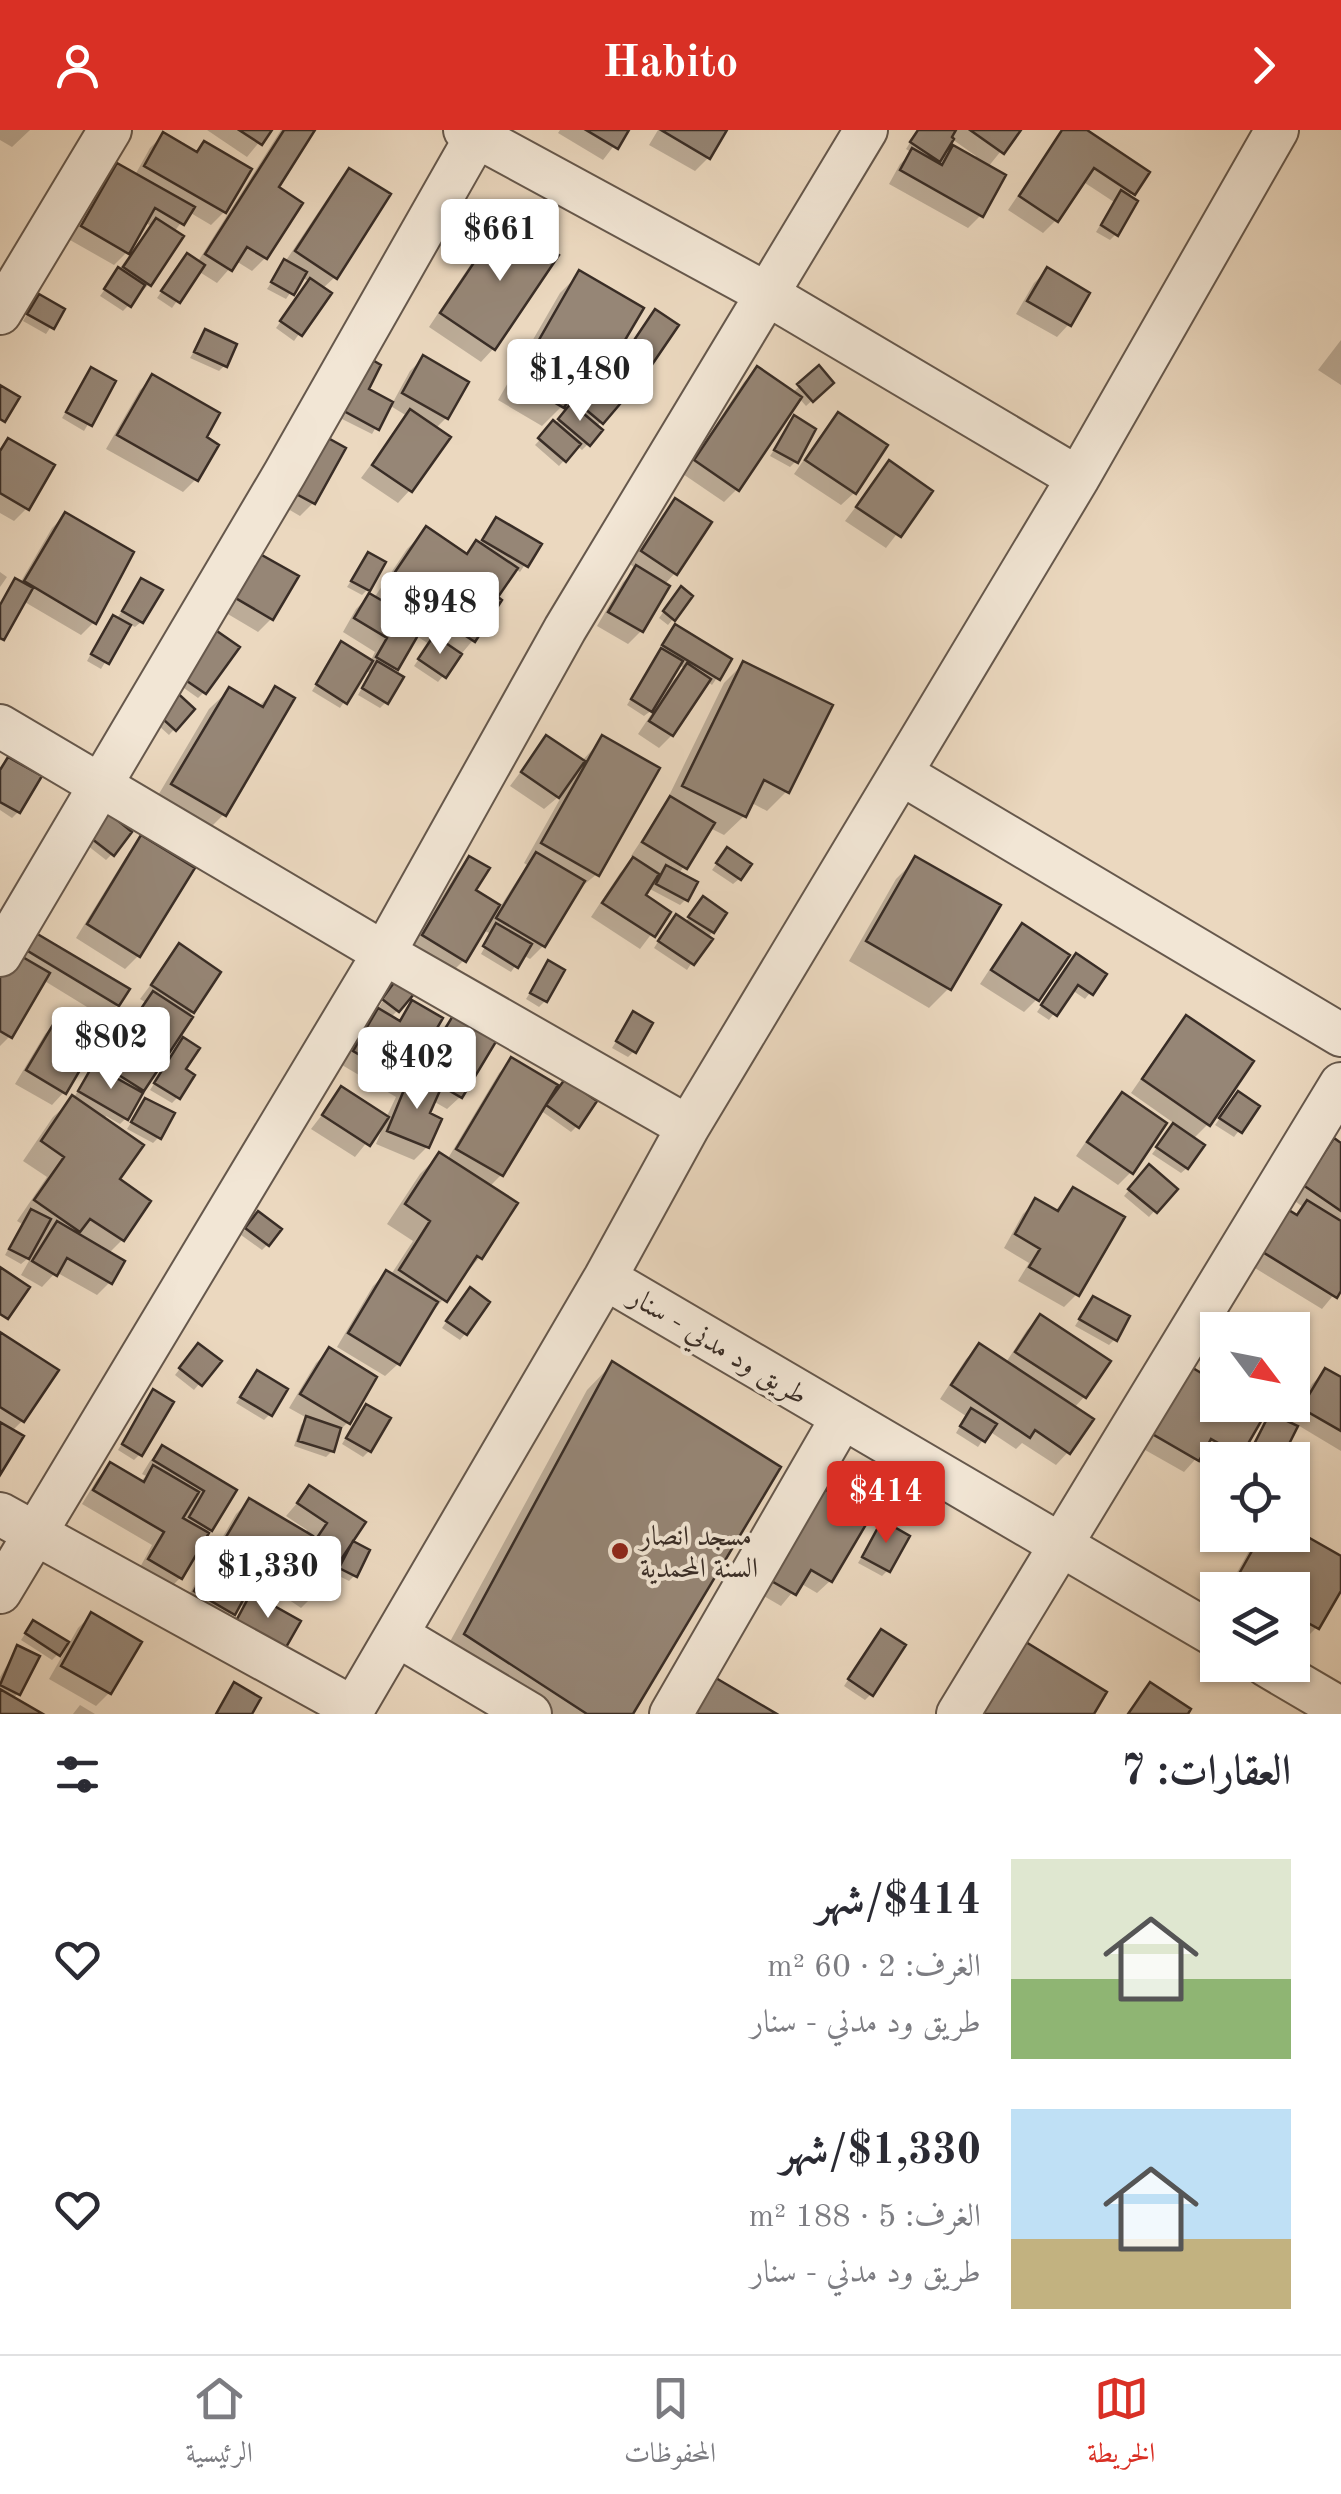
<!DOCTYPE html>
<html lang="ar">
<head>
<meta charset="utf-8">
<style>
	body { margin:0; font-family:"Old Standard TT",Amiri,serif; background:#f2f2f3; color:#2b2b33; direction:rtl; height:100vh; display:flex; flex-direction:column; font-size:38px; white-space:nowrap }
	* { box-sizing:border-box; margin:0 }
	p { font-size:32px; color:#7c7c81 }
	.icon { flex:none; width:55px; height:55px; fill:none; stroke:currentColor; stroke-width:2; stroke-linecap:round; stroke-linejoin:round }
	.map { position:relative; height:1584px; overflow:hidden; direction:ltr }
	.side { display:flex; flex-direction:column; background:#fff; flex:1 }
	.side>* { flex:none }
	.needle { width:65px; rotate:122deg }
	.fabs { position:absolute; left:1200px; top:1182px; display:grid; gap:20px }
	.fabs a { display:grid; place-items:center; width:110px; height:110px; border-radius:0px; background:#fff; box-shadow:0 2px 8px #0004; font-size:50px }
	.price { position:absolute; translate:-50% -85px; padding:0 22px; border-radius:10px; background:#fff; color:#222; font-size:32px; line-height:65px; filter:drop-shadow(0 2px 5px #0008) }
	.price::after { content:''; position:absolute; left:50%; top:60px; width:30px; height:22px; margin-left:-15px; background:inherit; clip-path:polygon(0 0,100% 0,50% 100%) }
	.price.active { background:#d93025; color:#fff }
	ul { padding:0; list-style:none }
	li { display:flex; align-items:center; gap:30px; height:250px; padding:0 50px }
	li span { display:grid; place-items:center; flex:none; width:280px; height:200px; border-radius:0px; color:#555 }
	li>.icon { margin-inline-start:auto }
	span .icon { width:120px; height:120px; fill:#fffc; stroke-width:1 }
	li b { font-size:42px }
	h2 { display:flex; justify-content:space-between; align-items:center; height:120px; padding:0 50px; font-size:42px }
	header { display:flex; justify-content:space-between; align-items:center; height:130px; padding:0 50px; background:#d93025; color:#fff; font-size:45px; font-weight:800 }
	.dock { display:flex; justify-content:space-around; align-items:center; height:140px; border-top:2px solid #e1e1e2; background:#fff; font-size:28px; color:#7c7c81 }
	.dock a { display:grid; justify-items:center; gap:5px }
	.dock .active { color:#d93025 }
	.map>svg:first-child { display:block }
	.shadow { fill:#0003; fill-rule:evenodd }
	.building { fill:#968676; stroke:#392d26; stroke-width:2.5 }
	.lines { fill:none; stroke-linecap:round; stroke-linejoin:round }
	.minor-casing { stroke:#66584c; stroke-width:46 }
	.minor { stroke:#f2e6d5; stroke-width:42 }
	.poi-dot { fill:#8f2418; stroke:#f2e6d5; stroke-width:4 }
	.labels { text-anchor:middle; stroke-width:8; stroke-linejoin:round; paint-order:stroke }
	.street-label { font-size:28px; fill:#392d26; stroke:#f2e6d5 }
	.poi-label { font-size:28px; fill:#392d26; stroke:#f2e6d5; text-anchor:start }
</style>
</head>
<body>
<header><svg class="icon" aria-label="forward" viewBox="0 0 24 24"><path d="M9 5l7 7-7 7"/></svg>Habito<svg class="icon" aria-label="person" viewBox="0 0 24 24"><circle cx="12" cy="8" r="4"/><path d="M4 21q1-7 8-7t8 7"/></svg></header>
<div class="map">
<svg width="1341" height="1584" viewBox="0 0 1341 1584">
	<rect width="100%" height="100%" fill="#ebd8bf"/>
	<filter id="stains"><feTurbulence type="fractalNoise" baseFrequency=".002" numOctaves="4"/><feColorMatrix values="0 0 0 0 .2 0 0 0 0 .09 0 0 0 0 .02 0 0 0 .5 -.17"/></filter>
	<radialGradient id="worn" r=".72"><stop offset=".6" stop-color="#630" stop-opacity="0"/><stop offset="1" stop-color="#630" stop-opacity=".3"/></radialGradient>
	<path class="shadow" d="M0 0H30L12 17 0 10Z
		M207 0H269L247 27Z
		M281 0H312L276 57 300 73 265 128 252 141 236 131 217 153 198 141 172 178 157 168 182 132 197 133Z
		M560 0H626L603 30 558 3Z
		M658 0H724L708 28 695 41 649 15Z
		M918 0H1018L988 37 981 85 968 98 889 54 900 34 912 23 906 19ZM952 9 976 26 974 30 954 18 937 32Z
		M1062 0H1083L1147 42 1128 68 1116 104 1110 110 1096 102 1114 72 1082 51 1056 90 1043 103 1008 80Z
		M163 5 195 24 204 14 226 80 211 95 189 82 174 102 149 154 123 181 100 166 133 120 131 118 114 135 70 110 105 49 118 36 135 45 150 18ZM144 92 151 96 133 119 130 117Z
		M350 41 335 147 322 159 328 163 294 211 276 198 310 152 301 147 286 169 267 159 337 54Z
		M504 91 493 219 481 232 429 197 491 104Z
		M1047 140 1069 194 1057 207 1016 184 1034 153Z
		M580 143 603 242 599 247 605 252 643 195 656 182 675 195 630 263 596 297 600 300 588 314 582 320 577 316 559 336 535 315 571 277 567 274 580 259 574 256 562 276 542 296 498 270 560 163Z
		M34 173 62 180 46 204 23 191Z
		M205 202 225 235 219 241 190 228Z
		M1341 210V255L1318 240Z
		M423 228 446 288 435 299 410 360 398 373 361 348 407 286 389 275 372 304 338 287 365 260 392 274 410 241Z
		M819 239 831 253 806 276 798 267 737 359 724 372 683 344 744 252 757 240 792 263Z
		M91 240 113 252 84 301 62 288Z
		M153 248 203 308 196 349 183 362 106 319 140 260Z
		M839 285 885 316 854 363 841 375 794 344 826 298Z
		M794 289 796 331 790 337 770 326Z
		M8 311 27 378 14 391 0 383V319Z
		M343 319 313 373 300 386 276 372Z
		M889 333 930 361 886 418 845 391Z
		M676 371 675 443 664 455 641 501 628 514 597 496 623 452 636 439 630 434 663 384Z
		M65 385 94 492 81 505 23 471 0 511V474L10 457 16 451 20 453 52 398Z
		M496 390 538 415 520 442 514 438 494 468 499 471 473 510 438 552 414 536 429 514 415 505 392 542 386 572 380 578 358 565 370 543 365 540 340 578 312 561 341 514 370 532 375 522 343 502 356 479 369 466 374 468 407 419 426 400 465 425 477 413 479 415Z
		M368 425V459L362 465 347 457Z
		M240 436 271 489 258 502 216 477Z
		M0 442 7 447 0 457Z
		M141 451V492L135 497 129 494 101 539 87 531 107 494 113 488 116 490Z
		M675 466 673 489 668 495 659 488Z
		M670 503 729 530 712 555 707 551 672 605 659 618 638 604 656 577 644 586 627 575ZM678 534 685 539 665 558Z
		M208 508 204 562 198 568 177 553Z
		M743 534 787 661 767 681 750 672 744 686 724 705 710 698 678 745 686 769 680 775 648 758 643 766 668 782 640 819 591 787 620 743 635 728 631 726 664 676 724 553Z
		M276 559 224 684 204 704 153 674 209 579 229 560 258 577Z
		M192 579 169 605 149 587Z
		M546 608 581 632 603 608 597 744 575 762 543 816 530 829 523 825 511 842 481 824 492 804 482 800 464 830 451 843 411 819 457 742 470 729 473 761 500 777 527 735 524 733 564 662 544 679 510 656Z
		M8 630 18 682 12 688 0 680V638Z
		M100 690 112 724 106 730 83 712Z
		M142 709 191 739 138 826 125 839 76 808 129 722Z
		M722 726 739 749 733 754 712 740Z
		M916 729 949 858 929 878 849 831 896 749Z
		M697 775 712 802 687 840 654 818 670 793H685Z
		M1022 797 1037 869 1024 882 980 854 1009 810Z
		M29 802 117 875 105 888 43 850 10 906 0 916V841Z
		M179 817 218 843 138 963 126 988 120 994 106 986 104 990 117 1050 148 1072 122 1110 108 1124 110 1152 97 1165 56 1142 42 1157 21 1145 33 1124 21 1134 5 1125 22 1094 17 1091 47 1047 23 1031 53 987 73 969 88 944 93 938 98 941 145 872 140 869Z
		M1071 832 1104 845 1085 869 1072 860 1049 890 1037 882Z
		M548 834 545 871 539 877 526 869Z
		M395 852 397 881 390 888 397 892 413 873 407 944 434 956 446 937 426 925 441 900 454 887 494 910 460 967 447 979 433 971 426 985 427 1017 414 1030 376 1014 383 997 380 996 355 1027 311 999 342 959 386 988 396 967 342 935Z
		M633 884 634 921 628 927 612 918Z
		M1187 888 1208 994 1193 1009 1187 1038 1181 1043 1152 1024 1175 994 1131 963 1174 901Z
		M58 891 64 962 52 975 15 954 45 904Z
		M178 916 183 940 178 967 172 973 150 960Z
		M512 930 551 966 565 952 577 996 571 1002 540 980 501 1045 489 1057 480 1127 426 1189 398 1234 385 1246 337 1217 373 1156 386 1143 390 1146 413 1111 387 1094 420 1044 439 1025 447 1030 499 943Z
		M1122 965 1131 1042 1118 1055 1076 1026 1109 978Z
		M1233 970 1257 977 1234 1007 1215 995Z
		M145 971 159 1007 153 1013 127 999Z
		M1334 1011 1341 1016V1156L1322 1179 1250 1135 1303 1077 1292 1069 1321 1024Z
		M1143 1043 1174 1059 1149 1087 1124 1066Z
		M1073 1060 1077 1164 1064 1177 1018 1151 1029 1133 1004 1118 1023 1084 1036 1071 1054 1082Z
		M253 1090 267 1115 262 1120 241 1105Z
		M464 1166 465 1204 460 1210 442 1198Z
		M1088 1175 1115 1209 1109 1215 1075 1196Z
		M1040 1187 1084 1267 1073 1279 1068 1322 1056 1335 1022 1313 1016 1319 989 1301 978 1317 956 1303 966 1286 940 1269 966 1229 979 1216 1005 1234 1027 1200Z
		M0 1205 22 1291 11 1302 0 1340Z
		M329 1220 348 1292 337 1303 332 1321 326 1327 294 1316 301 1295 307 1288 289 1278 316 1233Z
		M193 1222 218 1231 194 1260 175 1245Z
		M612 1234 630 1584H523L440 1530 587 1260Z
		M1325 1241 1341 1250V1321L1296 1294 1278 1330H1245L1264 1292 1270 1286 1288 1295 1312 1254Z
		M257 1243 270 1284 264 1290 236 1273Z
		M153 1263 140 1324 134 1330 118 1320Z
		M1218 1275H1251L1263 1282 1234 1330H1218V1333L1201 1323 1184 1342 1131 1312Z
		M361 1283 369 1321 363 1327 342 1314Z
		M163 1318 233 1361 180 1448 167 1461 137 1443 152 1415 82 1374 98 1348 111 1335 140 1352 146 1346 142 1344 150 1331Z
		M310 1358 344 1420 354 1414 355 1445 349 1451 335 1444 344 1427 341 1425 314 1465 301 1478 276 1461 267 1474 232 1497 243 1476 238 1473 220 1496 183 1475 236 1384 249 1371 305 1404 307 1400 286 1386ZM311 1404 316 1406 305 1422 302 1420Z
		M801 1369 830 1451 817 1463 800 1453 781 1476 750 1458Z
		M882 1393 888 1440 882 1446 858 1433Z
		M1238 1405H1255L1249 1411Z
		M1258 1405H1292L1341 1429V1456L1317 1497 1304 1510 1292 1504V1460H1227Z
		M91 1485 109 1563 96 1576 49 1549 78 1498Z
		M28 1499 58 1524 52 1530 21 1510Z
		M876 1508 871 1564 865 1570 844 1556Z
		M17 1518 18 1563 13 1569 38 1584H0V1547Z
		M80 1575 95 1584H73Z"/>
	<path class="building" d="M239 0H272L262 15Z
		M284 0H315L279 57 303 73 267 129 247 117 232 141 205 124Z
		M586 0H629L618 19Z
		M661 0H727L710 29Z
		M918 0H956L952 7 954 9 940 32 910 12Z
		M970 0H1021L1004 24Z
		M1062 0H1087L1150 42 1135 65 1094 38 1058 92 1019 66Z
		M163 2 197 22 204 11 252 39 226 83 144 36Z
		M953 15 1006 45 983 87 900 40 912 18 942 35Z
		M117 33 195 77 184 95 155 78 129 124 81 96Z
		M349 38 391 64 337 149 295 121Z
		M1121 60 1138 71 1118 106 1101 95Z
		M156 88 184 106 151 156 123 137Z
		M504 88 559 125 495 220 440 183Z
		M187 123 205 135 180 173 161 161Z
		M284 129 307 142 294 165 271 152Z
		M118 137 145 155 131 177 104 159Z
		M1047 137 1090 163 1071 196 1027 171Z
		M579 140 644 178 605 244 589 235 564 278 516 250Z
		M310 148 332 163 302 206 280 191Z
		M39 164 65 179 54 199 27 184Z
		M655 179 679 195 632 264 608 249Z
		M205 199 237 214 227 237 194 222Z
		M423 225 469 252 448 289 402 263Z
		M369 228 381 235 369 259 393 272 379 300 342 280Z
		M819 235 834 253 813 272 797 254Z
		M757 236 802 267 739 361 694 330Z
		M91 237 116 251 92 296 66 282Z
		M594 239 626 267 603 294 571 267Z
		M152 244 220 283 207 307 219 315 198 351 117 305Z
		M0 255 20 267 5 292 0 289Z
		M571 273 603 300 590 316 558 289Z
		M410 279 451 307 412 362 372 335Z
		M838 282 888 315 856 364 805 330Z
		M794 285 816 299 798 333 774 320Z
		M553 290 581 314 566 332 538 308Z
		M319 303 346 318 315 374 287 359Z
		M8 308 55 335 29 380 0 363V321Z
		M889 330 933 361 901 407 856 377Z
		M675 368 712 392 677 445 641 421Z
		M65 382 134 422 96 494 24 451Z
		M496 387 542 414 528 437 482 410Z
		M426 396 467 424 476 410 518 438 498 467 502 470 475 512 387 454Z
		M253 420 299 446 273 490 227 463Z
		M368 422 386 432 370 461 351 451Z
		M636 435 670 456 643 502 608 482Z
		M15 448 33 458 4 510 0 508V475Z
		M141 448 163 460 143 493 122 481Z
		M681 456 693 466 675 491 663 481Z
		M369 463 424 495 398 540 376 527 387 508 354 488Z
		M113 485 131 495 109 534 91 524Z
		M675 494 732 529 720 550 662 515Z
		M214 499 240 517 206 564 181 547Z
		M434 505 462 524 446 548 418 529Z
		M341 511 373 531 347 574 316 554Z
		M661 518 683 531 652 582 631 569Z
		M377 531 404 547 388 574 362 558Z
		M743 531 833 575 789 663 764 650 746 687 682 656Z
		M687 533 711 549 673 606 649 591Z
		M275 556 295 568 226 686 171 654 229 557 263 577Z
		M172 558 195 579 176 601 153 580Z
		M546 605 585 631 559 668 521 642Z
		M602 605 660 638 599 746 541 713Z
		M8 627 42 646 20 683 0 672V640Z
		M670 666 715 693 687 739 642 712Z
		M106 681 132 702 114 726 87 705Z
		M141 705 195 738 140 827 87 794Z
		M727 717 752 734 741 750 716 733Z
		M536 722 585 751 545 817 496 788Z
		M469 726 490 738 476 760 500 775 466 832 422 805Z
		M915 726 1001 775 951 860 866 811Z
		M633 727 659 744 646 765 671 782 655 807 602 773Z
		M666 735 698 752 688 771 656 754Z
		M703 766 727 783 714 803 688 787Z
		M676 784 713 809 694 835 658 811Z
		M496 793 532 814 518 838 483 816Z
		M1022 793 1070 825 1039 871 991 840Z
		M29 799 130 859 119 876 18 815Z
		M179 813 221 842 194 883 151 855Z
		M14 822 50 843 12 908 0 901V846Z
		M1076 823 1107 844 1093 865 1078 855 1057 886 1041 875Z
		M548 830 565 840 547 872 530 863Z
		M401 843 419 858 399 882 382 869Z
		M153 861 193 887 144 961 103 935Z
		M412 870 443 888 406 952 353 921 378 878 400 891Z
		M633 881 653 893 636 923 616 911Z
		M454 884 497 910 462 968 438 954 457 923 437 912Z
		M1186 885 1254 931 1210 996 1142 949Z
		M57 888 97 911 66 964 26 940Z
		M183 907 200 918 186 939 195 945 180 969 154 953Z
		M511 927 558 955 503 1046 456 1019Z
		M93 935 143 963 128 990 78 961Z
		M411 943 442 956 430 983 442 989 429 1018 387 1001Z
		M565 949 597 971 579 998 546 975Z
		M341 956 389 987 370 1016 322 985Z
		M1238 961 1260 976 1242 1003 1219 988Z
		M1122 962 1167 993 1133 1044 1087 1012Z
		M72 965 144 1015 120 1049 151 1071 124 1111 90 1089 80 1102 34 1070 64 1027 41 1011Z
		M145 968 175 983 161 1009 131 992Z
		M1173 993 1205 1015 1188 1039 1156 1017Z
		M1334 1008 1341 1013V1081L1303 1055Z
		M439 1022 518 1073 482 1129 477 1126 447 1172 399 1140 430 1091 405 1074Z
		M1149 1034 1178 1059 1157 1083 1128 1059Z
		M1073 1057 1125 1087 1079 1166 1029 1137 1040 1119 1015 1104 1035 1068 1058 1081Z
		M1307 1070 1341 1091V1161L1337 1168 1261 1121 1287 1079 1297 1085Z
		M31 1079 51 1089 29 1129 9 1119Z
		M258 1081 282 1099 269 1116 245 1098Z
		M57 1091 125 1131 112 1154 67 1128 57 1146 32 1131Z
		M0 1137 30 1157 8 1189 0 1184Z
		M386 1140 438 1172 400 1235 348 1203Z
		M470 1157 490 1172 467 1205 446 1191Z
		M1093 1166 1130 1186 1117 1211 1079 1189Z
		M1040 1184 1111 1231 1086 1268 1015 1222Z
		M0 1202 59 1240 24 1292 0 1277Z
		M198 1213 222 1231 202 1256 179 1238Z
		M979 1213 1094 1289 1070 1324 1035 1300 1030 1308 951 1255Z
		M329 1217 377 1247 350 1294 300 1264Z
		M612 1231 781 1337 633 1584H587L464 1504Z
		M1181 1231 1218 1253V1275H1256L1267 1281 1241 1326 1211 1309 1199 1331 1142 1298Z
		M1325 1238 1341 1247V1301L1301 1278Z
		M257 1240 288 1259 272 1286 240 1267Z
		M153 1259 174 1272 142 1326 122 1314Z
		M366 1274 391 1288 371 1322 346 1308Z
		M971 1278 997 1294 985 1312 960 1296Z
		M1270 1283 1298 1296 1281 1330H1256L1248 1326Z
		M306 1286 341 1298 334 1322 298 1311Z
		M0 1292 24 1306 0 1345Z
		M162 1315 237 1360 212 1401 189 1387 204 1361 153 1330Z
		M110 1332 144 1352 153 1335 199 1362 183 1388 209 1403 182 1449 148 1429 164 1402 93 1360Z
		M814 1353 871 1386 832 1452 811 1440 796 1465 761 1445Z
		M309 1355 366 1392 316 1467 289 1449 327 1393 297 1373Z
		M249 1368 313 1406 272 1473 249 1459 235 1485 194 1461Z
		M882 1390 910 1406 890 1442 862 1427Z
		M1292 1398 1341 1426V1461L1319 1499 1292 1484V1460H1251L1235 1451 1261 1405H1292Z
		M353 1411 370 1420 357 1447 339 1438Z
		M251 1463 301 1491 285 1519 236 1491Z
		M91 1482 142 1512 111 1564 61 1536Z
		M33 1490 69 1512 60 1526 25 1503Z
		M881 1499 906 1515 873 1566 848 1549Z
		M1021 1509 1107 1562 1094 1584H976Z
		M17 1515 40 1526 20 1565 0 1555Z
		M704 1541 777 1584H678Z
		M234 1552 261 1568 252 1584H216Z
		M1150 1552 1191 1579 1188 1584H1128Z
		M0 1559 43 1584H0Z"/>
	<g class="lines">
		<defs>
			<path id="minor" d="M465 0 767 164 1078 348
				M0 183 110 0
				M0 596 384 823 688 997
				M902 644 1341 905
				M0 825 285 343 480 0
				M605 1148 1218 1507
				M0 1384 353 1578
				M0 1462 384 823 565 499 866 0
				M397 1505 530 1584
				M1266 1535 1341 1579
				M350 1584 605 1148 688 997 1078 348 1277 0
				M671 1584 842 1288
				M958 1584 1341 954"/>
		</defs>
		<use href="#minor" class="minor-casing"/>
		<use href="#minor" class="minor"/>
	</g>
	<circle class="poi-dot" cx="620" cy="1421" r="10"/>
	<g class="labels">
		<g class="street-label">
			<text transform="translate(719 1215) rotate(31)" y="10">طريق ود مدني - سنار</text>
		</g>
		<g class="poi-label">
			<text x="640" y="1415">مسجد انصار<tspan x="640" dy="32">السنة المحمدية</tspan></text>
		</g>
	</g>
	<rect width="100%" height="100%" filter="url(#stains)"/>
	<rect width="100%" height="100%" fill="url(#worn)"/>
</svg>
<div class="fabs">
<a><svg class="needle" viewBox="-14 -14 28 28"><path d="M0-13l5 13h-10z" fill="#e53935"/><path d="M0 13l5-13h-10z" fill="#7c7c81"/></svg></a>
<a><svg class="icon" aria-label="locate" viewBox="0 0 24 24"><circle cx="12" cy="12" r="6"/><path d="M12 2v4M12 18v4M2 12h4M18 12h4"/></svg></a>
<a><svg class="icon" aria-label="layers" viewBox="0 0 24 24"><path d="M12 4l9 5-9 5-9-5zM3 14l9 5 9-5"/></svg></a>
</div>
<b class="price" style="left:500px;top:154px">$661</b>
<b class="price" style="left:580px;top:294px">$1,480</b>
<b class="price" style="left:440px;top:527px">$948</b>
<b class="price" style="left:111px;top:962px">$802</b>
<b class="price" style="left:417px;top:982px">$402</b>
<b class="price active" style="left:886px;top:1416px">$414</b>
<b class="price" style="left:268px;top:1491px">$1,330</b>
</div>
<section class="side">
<h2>العقارات: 7<svg class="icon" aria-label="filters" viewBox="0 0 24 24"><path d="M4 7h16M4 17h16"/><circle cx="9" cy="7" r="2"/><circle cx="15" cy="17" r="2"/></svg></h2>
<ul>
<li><span style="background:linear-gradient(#dfe7d0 60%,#8fb573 0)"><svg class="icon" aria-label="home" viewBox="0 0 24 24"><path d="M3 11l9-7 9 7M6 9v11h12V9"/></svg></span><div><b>$414/شهر</b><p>الغرف: 2 · 60 m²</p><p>طريق ود مدني - سنار</p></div><svg class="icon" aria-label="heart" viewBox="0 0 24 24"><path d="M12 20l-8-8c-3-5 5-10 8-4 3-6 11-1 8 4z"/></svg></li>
<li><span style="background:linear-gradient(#bfe0f5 65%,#c2b280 0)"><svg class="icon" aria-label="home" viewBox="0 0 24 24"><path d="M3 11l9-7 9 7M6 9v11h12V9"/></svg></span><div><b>$1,330/شهر</b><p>الغرف: 5 · 188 m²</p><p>طريق ود مدني - سنار</p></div><svg class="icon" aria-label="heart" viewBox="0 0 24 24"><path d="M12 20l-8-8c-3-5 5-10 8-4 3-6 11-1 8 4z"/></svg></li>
</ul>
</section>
<nav class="dock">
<a class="active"><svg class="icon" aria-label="map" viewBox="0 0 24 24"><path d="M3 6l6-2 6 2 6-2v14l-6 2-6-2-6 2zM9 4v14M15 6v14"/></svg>الخريطة</a>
<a><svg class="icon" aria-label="saved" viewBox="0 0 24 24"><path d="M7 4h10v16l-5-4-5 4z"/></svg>المحفوظات</a>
<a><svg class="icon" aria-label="home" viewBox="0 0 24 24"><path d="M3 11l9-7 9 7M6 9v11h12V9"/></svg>الرئيسية</a>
</nav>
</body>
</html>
